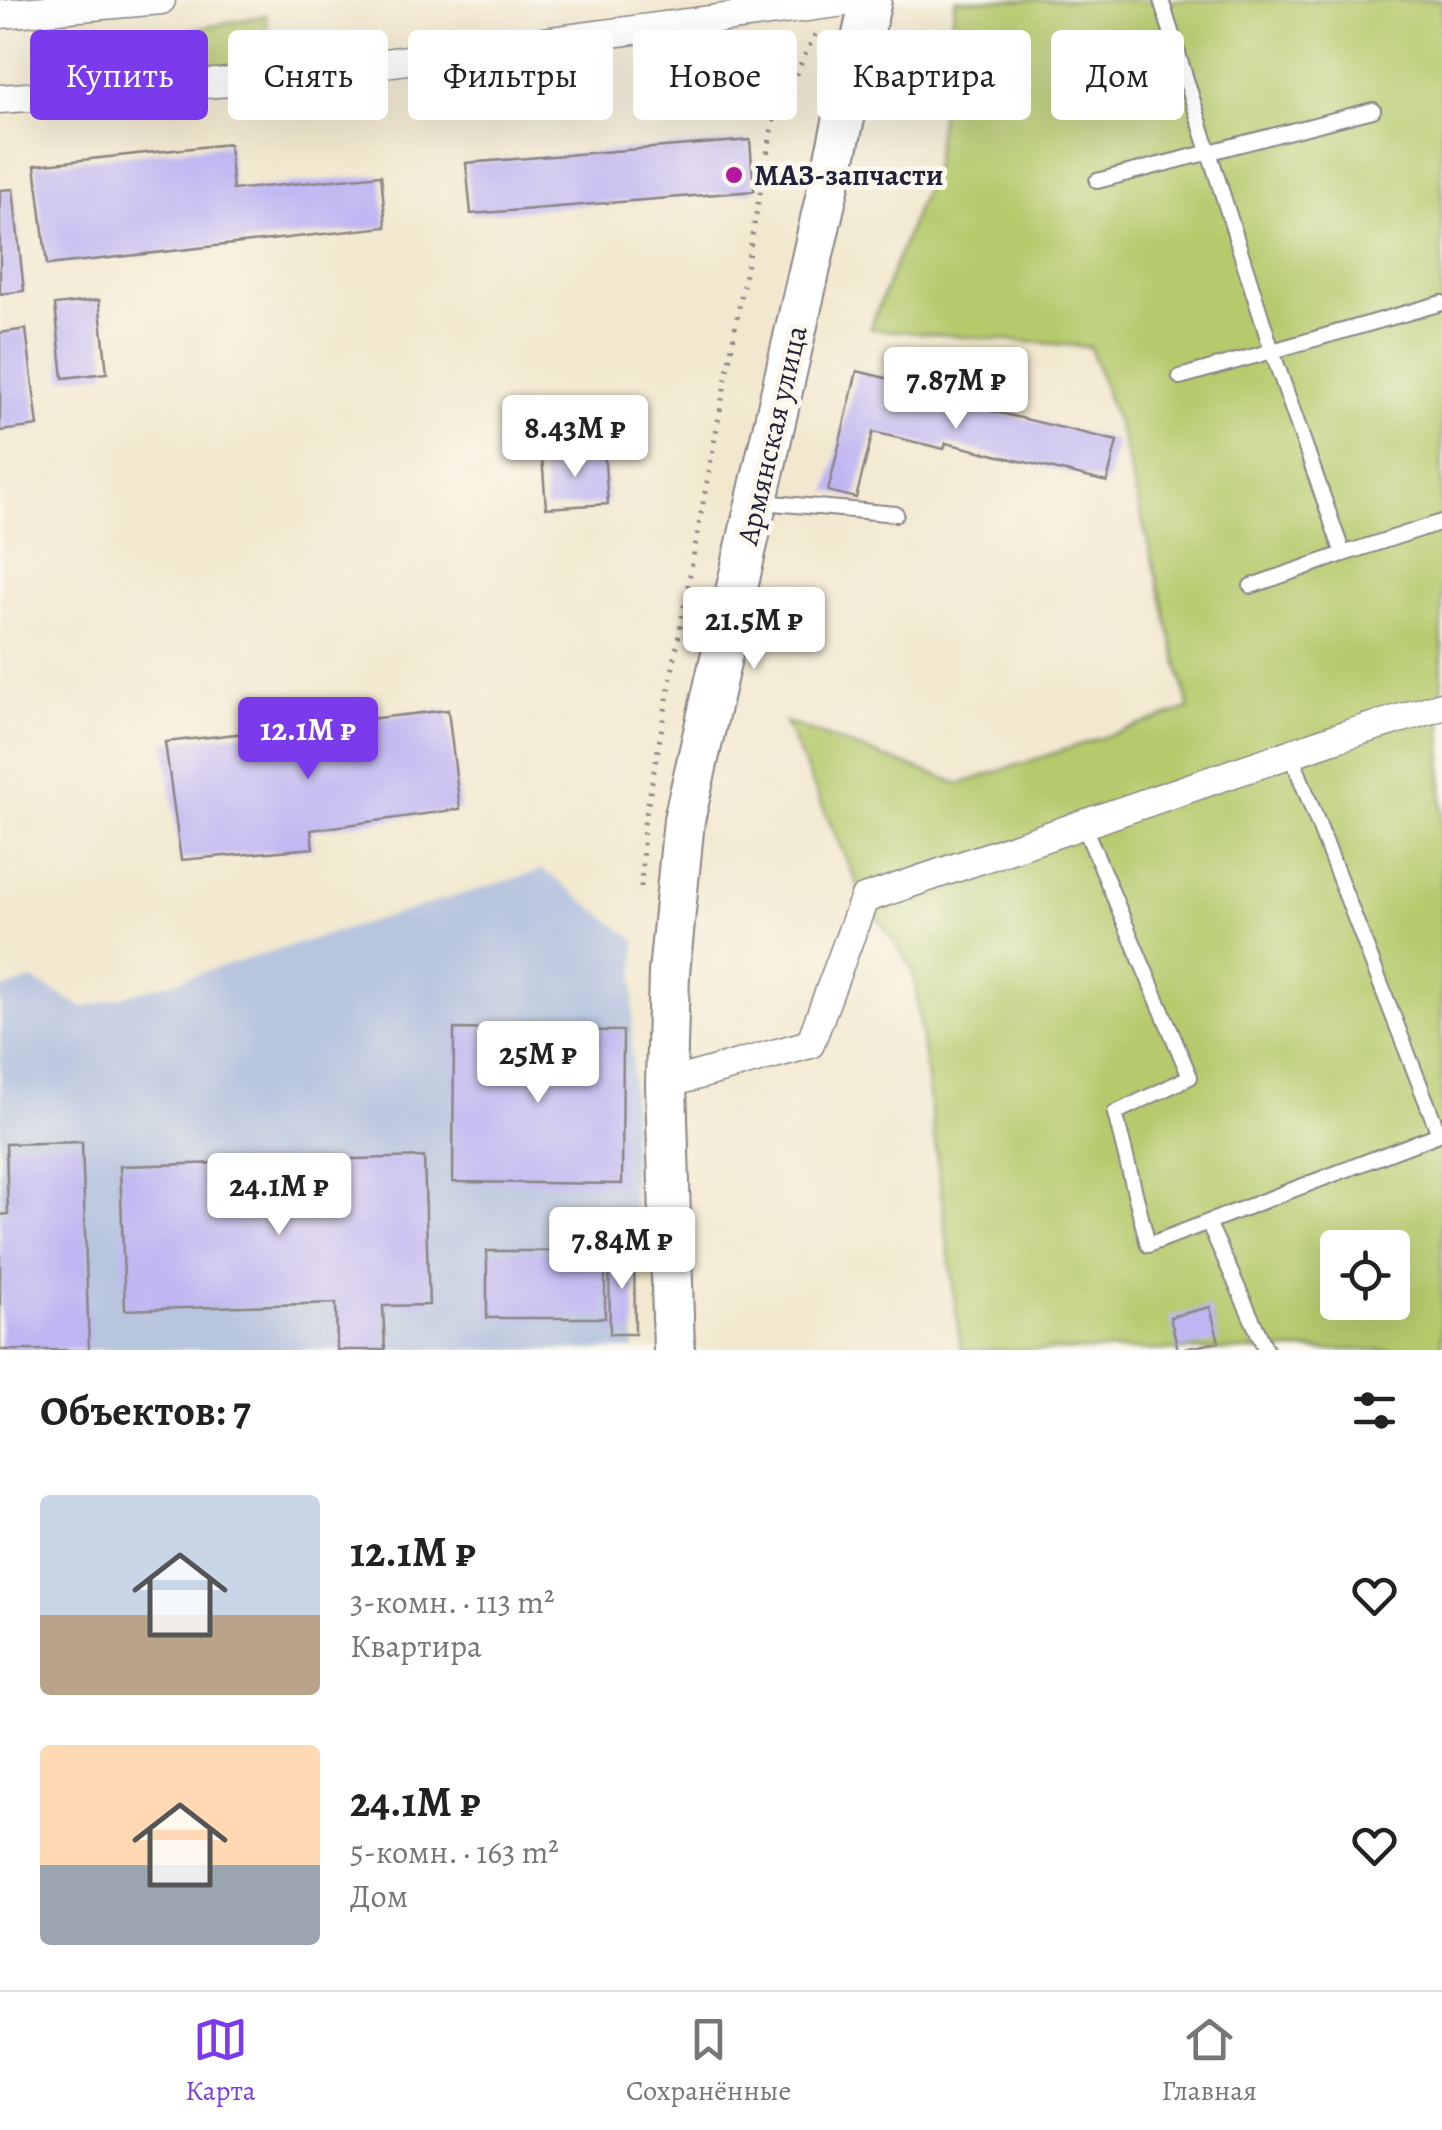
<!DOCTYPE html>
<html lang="ru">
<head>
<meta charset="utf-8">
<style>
	body { margin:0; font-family:Alegreya,serif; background:#f6f6f6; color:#222; height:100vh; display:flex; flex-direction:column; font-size:38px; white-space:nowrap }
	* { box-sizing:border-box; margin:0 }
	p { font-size:32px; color:#767676 }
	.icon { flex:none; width:55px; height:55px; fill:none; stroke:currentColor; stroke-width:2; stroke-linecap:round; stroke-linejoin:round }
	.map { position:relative; height:1350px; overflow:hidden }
	.panel { display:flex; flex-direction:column; background:#fff; flex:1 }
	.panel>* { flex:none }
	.guide { position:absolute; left:30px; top:30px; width:1382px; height:90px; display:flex; gap:20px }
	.buttons { position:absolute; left:1320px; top:1230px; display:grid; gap:20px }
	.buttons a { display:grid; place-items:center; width:90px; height:90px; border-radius:10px; background:#fff; box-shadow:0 10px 40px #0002; font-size:50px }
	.price { position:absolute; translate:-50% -85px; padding:0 22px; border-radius:10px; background:#fff; color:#222; font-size:32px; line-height:65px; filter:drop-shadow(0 2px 5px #0008) }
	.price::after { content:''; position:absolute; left:50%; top:60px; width:30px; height:22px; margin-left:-15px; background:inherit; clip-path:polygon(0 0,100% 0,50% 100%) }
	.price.active { background:#7c3aed; color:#fff }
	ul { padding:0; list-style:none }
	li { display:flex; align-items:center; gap:30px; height:250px; padding:0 40px }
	li span { display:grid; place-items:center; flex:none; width:280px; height:200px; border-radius:10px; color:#555 }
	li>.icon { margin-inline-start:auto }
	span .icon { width:120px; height:120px; fill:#fffc; stroke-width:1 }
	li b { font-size:42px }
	h2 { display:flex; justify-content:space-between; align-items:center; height:120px; padding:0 40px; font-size:42px }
	.tag { padding:0 35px; border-radius:10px; background:#fff; box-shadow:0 10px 40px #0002; font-size:35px; line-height:90px }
	.tag.active { background:#7c3aed; color:#fff }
	.tabs { display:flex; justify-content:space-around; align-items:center; height:140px; border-top:2px solid #e0e0e0; background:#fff; font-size:28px; color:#767676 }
	.tabs a { display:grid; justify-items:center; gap:5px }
	.tabs .active { color:#7c3aed }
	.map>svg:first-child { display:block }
	.industrial { fill:#b7c5de }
	.green { fill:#b6ca6d; stroke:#6c7654; stroke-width:2.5; fill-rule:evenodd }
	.building { fill:#bfb5f2 }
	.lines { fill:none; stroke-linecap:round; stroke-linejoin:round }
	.lane-casing { stroke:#8a8585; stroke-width:18 }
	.street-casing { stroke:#8a8585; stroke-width:31 }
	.secondary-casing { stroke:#8a8585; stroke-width:44 }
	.path { stroke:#8a8585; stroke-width:5; stroke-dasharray:2.5 8; stroke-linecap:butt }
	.lane { stroke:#fff; stroke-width:14 }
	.street { stroke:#fff; stroke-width:28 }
	.secondary { stroke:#fff; stroke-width:40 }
	.poi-dot { fill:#b5179e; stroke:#fbf7ec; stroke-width:4 }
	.labels { text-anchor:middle; stroke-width:10; stroke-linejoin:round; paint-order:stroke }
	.poi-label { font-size:30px; font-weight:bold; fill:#22223b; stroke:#fbf7ec; text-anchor:start }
	.street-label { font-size:30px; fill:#22223b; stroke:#fbf7ec }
</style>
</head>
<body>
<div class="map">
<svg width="1442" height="1350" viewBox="0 0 1442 1350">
	<rect width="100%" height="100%" fill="#fbf7ec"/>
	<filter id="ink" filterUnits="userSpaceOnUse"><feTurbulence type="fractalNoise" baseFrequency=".01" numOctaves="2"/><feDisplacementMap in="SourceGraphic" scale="20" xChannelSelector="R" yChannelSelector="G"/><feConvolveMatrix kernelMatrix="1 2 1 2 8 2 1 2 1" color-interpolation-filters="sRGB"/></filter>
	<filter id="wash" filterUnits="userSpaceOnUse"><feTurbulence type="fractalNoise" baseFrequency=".0048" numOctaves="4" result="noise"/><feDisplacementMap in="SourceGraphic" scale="40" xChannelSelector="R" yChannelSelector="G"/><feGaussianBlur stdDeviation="2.25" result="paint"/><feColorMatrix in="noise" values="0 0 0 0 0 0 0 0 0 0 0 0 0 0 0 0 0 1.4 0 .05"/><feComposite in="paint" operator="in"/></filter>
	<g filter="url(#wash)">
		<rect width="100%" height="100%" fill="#f2e8cf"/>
		<path class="industrial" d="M543 870 636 940 632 1043 634 1350H0V990L33 980 84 1008Z"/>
		<path class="green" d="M955 0H1442V1350H961L913 969 864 899 785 722 960 784 1189 709 1122 438 1090 347 870 329 934 165ZM1338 1248H1392V1302H1338Z
			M266 15 272 63 153 76 156 37Z"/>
		<g id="blocks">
			<path class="building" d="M750 140 754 191 471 214 466 163Z
				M229 144 233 190 381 175 386 227 47 265 35 165Z
				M13 189 24 291 0 294V190Z
				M99 300 107 373 63 378 55 305Z
				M26 329 38 426 0 431V333Z
				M857 371 955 395 954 402 1117 441 1107 482 946 443 944 449 873 432 856 498 828 491Z
				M604 451 608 504 546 508 542 456Z
				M448 710 460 809 311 830 313 848 181 860 165 742Z
				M454 1029 623 1031 622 1184 453 1182Z
				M82 1142 89 1350H0V1215L8 1214 6 1144Z
				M424 1157 429 1305 383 1306 385 1350H337L336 1303 125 1310 120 1166Z
				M609 1250H634L635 1334H610Z
				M487 1251H605V1318H487Z
				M1210 1307 1219 1342 1178 1350 1170 1317Z"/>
		</g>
	</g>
	<g filter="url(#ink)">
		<use href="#blocks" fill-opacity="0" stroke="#8a8585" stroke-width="2.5"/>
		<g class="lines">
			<defs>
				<path id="lane" d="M1161 0 1272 351 1343 554 1442 522
					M1097 181 1373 110
					M1180 377 1442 303
					M762 502 896 514
					M1251 586 1343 554
					M1083 824 1190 1077 1115 1113 1148 1245 1439 1134 1291 754
					M1208 1222 1266 1350"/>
				<path id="street" d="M0 14 161 0
					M0 99 257 80 860 0
					M666 1084 810 1044 864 899 1339 737 1442 706"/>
				<path id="secondary" d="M674 1350 666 1084 669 973 684 820 871 0"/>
			</defs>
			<use href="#lane" class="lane-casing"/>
			<use href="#street" class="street-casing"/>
			<use href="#secondary" class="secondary-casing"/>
			<path class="path" d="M641 887 644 825 773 122 817 30"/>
			<use href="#lane" class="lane"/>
			<use href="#street" class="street"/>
			<use href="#secondary" class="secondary"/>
		</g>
	</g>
	<circle class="poi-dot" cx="734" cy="175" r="10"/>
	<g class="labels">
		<g class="poi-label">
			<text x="754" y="185">МАЗ-запчасти</text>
		</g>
		<g class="street-label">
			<text transform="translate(772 435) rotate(-77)" y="10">Армянская улица</text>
		</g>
	</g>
</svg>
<div class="buttons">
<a><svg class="icon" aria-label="locate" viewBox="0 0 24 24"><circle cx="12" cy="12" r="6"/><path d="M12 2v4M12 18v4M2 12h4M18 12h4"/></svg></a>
</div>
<b class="price" style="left:956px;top:432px">7.87M ₽</b>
<b class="price" style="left:575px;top:480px">8.43M ₽</b>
<b class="price" style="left:754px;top:672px">21.5M ₽</b>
<b class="price active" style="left:308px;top:782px">12.1M ₽</b>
<b class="price" style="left:538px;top:1106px">25M ₽</b>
<b class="price" style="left:279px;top:1238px">24.1M ₽</b>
<b class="price" style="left:622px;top:1292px">7.84M ₽</b>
<div class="guide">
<a class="tag active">Купить</a>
<a class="tag">Снять</a>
<a class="tag">Фильтры</a>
<a class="tag">Новое</a>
<a class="tag">Квартира</a>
<a class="tag">Дом</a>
</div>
</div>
<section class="panel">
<h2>Объектов: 7<svg class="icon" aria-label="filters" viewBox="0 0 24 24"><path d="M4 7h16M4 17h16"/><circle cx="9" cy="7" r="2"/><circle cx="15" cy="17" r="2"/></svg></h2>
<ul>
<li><span style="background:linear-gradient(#c9d6e8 60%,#b9a48a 0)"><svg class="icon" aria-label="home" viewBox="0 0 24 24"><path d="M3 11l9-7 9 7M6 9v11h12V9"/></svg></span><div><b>12.1M ₽</b><p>3-комн. · 113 m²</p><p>Квартира</p></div><svg class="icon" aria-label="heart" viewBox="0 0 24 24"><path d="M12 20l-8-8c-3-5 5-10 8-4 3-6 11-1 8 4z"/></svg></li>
<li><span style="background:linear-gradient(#ffd9b3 60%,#9aa5b1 0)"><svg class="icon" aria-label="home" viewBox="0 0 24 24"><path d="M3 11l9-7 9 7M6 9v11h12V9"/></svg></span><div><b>24.1M ₽</b><p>5-комн. · 163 m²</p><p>Дом</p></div><svg class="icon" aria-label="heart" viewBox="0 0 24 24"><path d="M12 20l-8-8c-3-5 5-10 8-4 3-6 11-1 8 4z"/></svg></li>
</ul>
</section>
<nav class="tabs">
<a class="active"><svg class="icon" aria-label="map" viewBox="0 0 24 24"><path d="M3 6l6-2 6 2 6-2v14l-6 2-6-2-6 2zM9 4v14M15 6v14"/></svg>Карта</a>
<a><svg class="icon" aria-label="saved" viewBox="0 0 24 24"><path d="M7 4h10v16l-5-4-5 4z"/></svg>Сохранённые</a>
<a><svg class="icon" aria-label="home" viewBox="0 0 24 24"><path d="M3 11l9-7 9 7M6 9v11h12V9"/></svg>Главная</a>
</nav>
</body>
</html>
